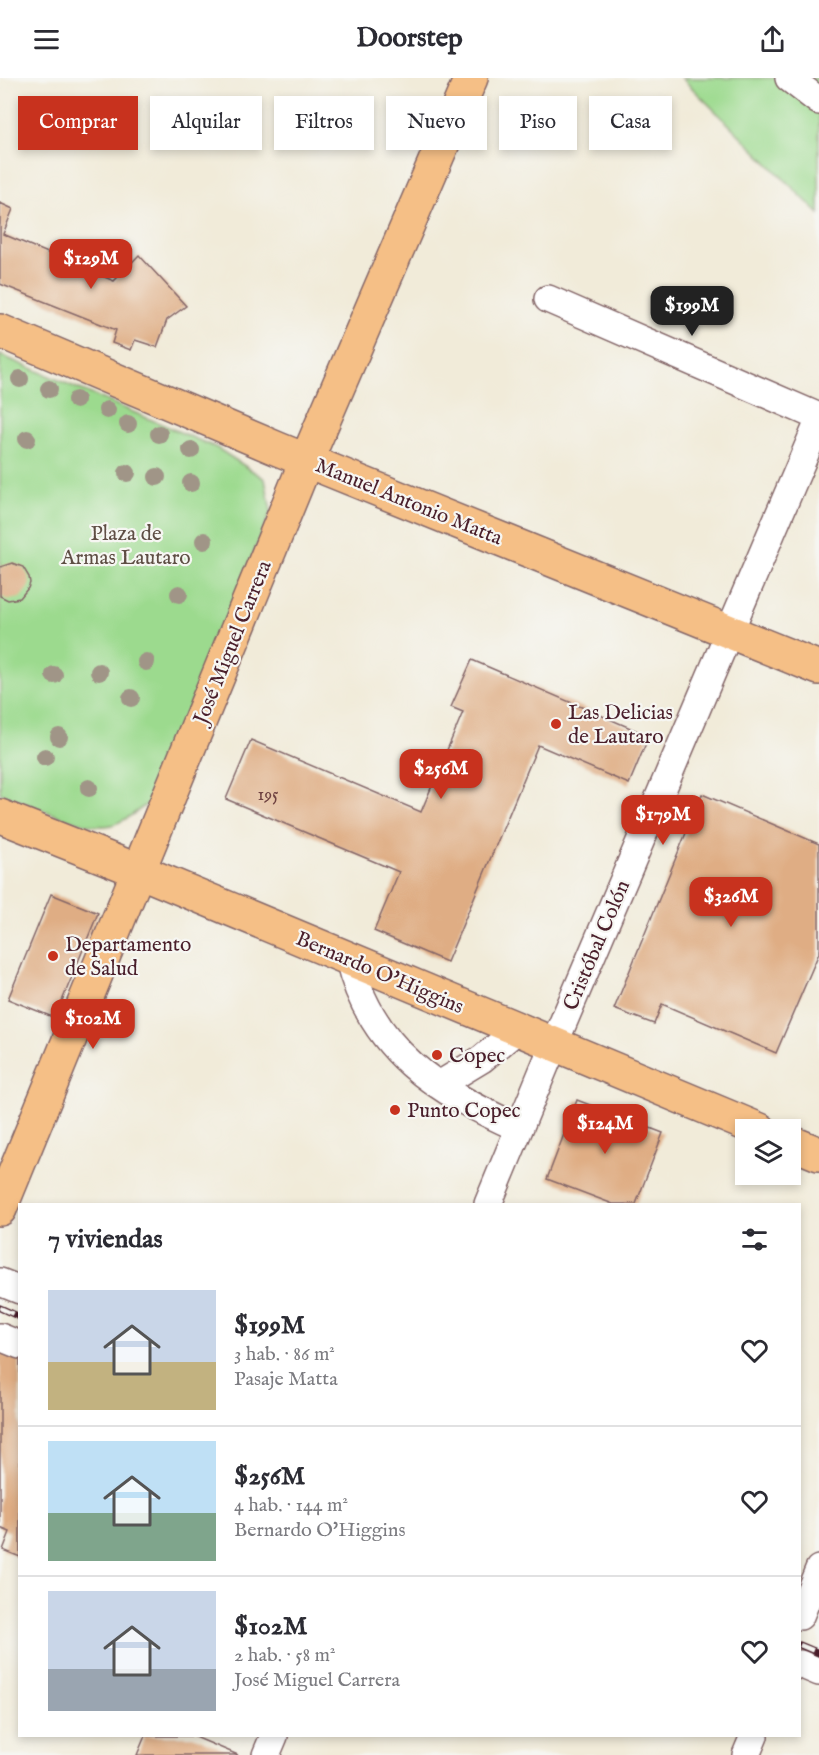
<!DOCTYPE html>
<html lang="es">
<head>
<meta charset="utf-8">
<style>
	body { margin:0; font-family:"IM FELL English",serif; background:#f7f7f7; color:#2b2b33; height:100vh; display:flex; flex-direction:column; font-size:22px; white-space:nowrap }
	* { box-sizing:border-box; margin:0 }
	p { font-size:20px; color:#7c7c81 }
	.icon { flex:none; width:33px; height:33px; fill:none; stroke:currentColor; stroke-width:2; stroke-linecap:round; stroke-linejoin:round }
	.map { position:relative; flex:1; overflow:hidden }
	.side { position:absolute; left:18px; top:1125px; width:783px; height:534px; display:flex; flex-direction:column; background:#fff; border-radius:0px; box-shadow:0 3px 9px #0003 }
	.side>* { flex:none }
	.top-card { position:absolute; left:18px; top:18px; width:783px; height:54px; display:flex; gap:12px }
	.buttons { position:absolute; left:735px; top:1041px; display:grid; gap:12px }
	.buttons a { display:grid; place-items:center; width:66px; height:66px; border-radius:0px; background:#fff; box-shadow:0 3px 9px #0003; font-size:30px }
	.price { position:absolute; translate:-50% -51px; padding:0 14px; border-radius:12px; background:#c8321e; color:#fff; font-size:20px; line-height:39px; filter:drop-shadow(0 2px 3px #0008) }
	.price::after { content:''; position:absolute; left:50%; top:36px; width:18px; height:14px; margin-left:-9px; background:inherit; clip-path:polygon(0 0,100% 0,50% 100%) }
	.price.active { background:#222; color:#fff }
	ul { padding:0; list-style:none }
	li { display:flex; align-items:center; gap:18px; height:150px; padding:0 30px }
	li+li { border-top:2px solid #e1e1e2 }
	li span { display:grid; place-items:center; flex:none; width:168px; height:120px; border-radius:0px; color:#555 }
	li>.icon { margin-inline-start:auto }
	span .icon { width:72px; height:72px; fill:#fffc; stroke-width:1 }
	li b { font-size:26px }
	h2 { display:flex; justify-content:space-between; align-items:center; height:72px; padding:0 30px; font-size:26px }
	.chip { padding:0 21px; border-radius:0px; background:#fff; box-shadow:0 3px 9px #0003; font-size:21px; line-height:54px }
	.chip.active { background:#c8321e; color:#fff }
	header { display:flex; justify-content:space-between; align-items:center; height:78px; padding:0 30px; background:#fff; font-size:27px; font-weight:700 }
	.map>svg:first-child { display:block }
	.green { fill:#9cda8e; stroke:#737c5c; stroke-width:1.5 }
	.building { fill:#dfad84 }
	.lines { fill:none; stroke-linecap:round; stroke-linejoin:round }
	.minor-casing { stroke:#846668; stroke-width:30 }
	.major-casing { stroke:#846668; stroke-width:36 }
	.minor { stroke:#fff; stroke-width:27 }
	.major { stroke:#f5bf86; stroke-width:33 }
	.rail-casing { stroke:#4a1f2b; stroke-width:7 }
	.rail { stroke:#f6f6f2; stroke-width:4.5; stroke-dasharray:14; stroke-linecap:butt }
	.tree { fill:#a09587 }
	.poi-dot { fill:#c8321e; stroke:#f6f6f2; stroke-width:2 }
	.labels { text-anchor:middle; stroke-width:4.5; stroke-linejoin:round; paint-order:stroke }
	.number-label { font-size:18px; fill:#6f4241 }
	.street-label { font-size:21px; fill:#4a1f2b; stroke:#f6f6f2 }
	.park-label { font-size:21px; fill:#5e4e44; stroke:#f6f6f2 }
	.poi-label { font-size:21px; fill:#4a1f2b; stroke:#f6f6f2; text-anchor:start }
</style>
</head>
<body>
<header><svg class="icon" aria-label="menu" viewBox="0 0 24 24"><path d="M4 6h16M4 12h16M4 18h16"/></svg>Doorstep<svg class="icon" aria-label="share" viewBox="0 0 24 24"><path d="M12 15V3M7 8l5-5 5 5M5 13v7h14v-7"/></svg></header>
<div class="map">
<svg width="819" height="1677" viewBox="0 0 819 1677">
	<rect width="100%" height="100%" fill="#f6f6f2"/>
	<filter id="ink" filterUnits="userSpaceOnUse"><feTurbulence type="fractalNoise" baseFrequency=".0167" numOctaves="2"/><feDisplacementMap in="SourceGraphic" scale="12" xChannelSelector="R" yChannelSelector="G"/><feConvolveMatrix kernelMatrix="1 2 1 2 8 2 1 2 1" color-interpolation-filters="sRGB"/></filter>
	<filter id="wash" filterUnits="userSpaceOnUse"><feTurbulence type="fractalNoise" baseFrequency=".008" numOctaves="4" result="noise"/><feDisplacementMap in="SourceGraphic" scale="24" xChannelSelector="R" yChannelSelector="G"/><feGaussianBlur stdDeviation="1.35" result="paint"/><feColorMatrix in="noise" values="0 0 0 0 0 0 0 0 0 0 0 0 0 0 0 0 0 1.4 0 .05"/><feComposite in="paint" operator="in"/></filter>
	<g filter="url(#wash)">
		<rect width="100%" height="100%" fill="#f1ebd9"/>
		<path class="green" d="M682 0H819V136Z
			M0 277 217 370 265 401 271 433 150 724C136 734 121 747 104 748 81 750 24 724 0 715Z"/>
		<g id="blocks">
			<path class="building" d="M0 125 13 131 3 156 114 203 139 177 186 228 167 242 157 269 135 262 131 272 112 265 116 252 0 206Z
				M12 485 23 489 29 499 30 505 28 510 20 520 8 522 0 518V489Z
				M472 582 649 658 629 706 538 667 447 884 374 853 399 794 226 721 251 662 421 734 463 634 451 629Z
				M702 716 819 766V875L776 975 662 926 654 946 614 931Z
				M51 816 98 835 55 940 8 921Z
				M577 1022 663 1055 636 1126H613L547 1101Z
				M0 1269 20 1277V1479L3 1472 10 1454 0 1450Z
				M145 1658H193L238 1677H137Z"/>
		</g>
	</g>
	<g filter="url(#ink)">
		<use href="#blocks" fill-opacity="0" stroke="#846668" stroke-width="1.5"/>
		<g class="lines">
			<defs>
				<path id="minor" d="M789 0 819 23
					M548 221 819 339
					M349 881C371 973 438 1014 519 1050
					M439 1007 482 981 518 951
					M488 1126 554 966 819 343
					M0 1204 20 1212
					M0 1259 20 1267
					M800 1538 819 1491
					M800 1586 819 1594
					M266 1677 274 1658
					M746 1677 754 1658"/>
				<path id="major" d="M0 253 278 371 819 590
					M0 738 139 793 760 1052
					M790 1064 819 1076
					M0 1131 307 381 471 0"/>
			</defs>
			<use href="#minor" class="minor-casing"/>
			<use href="#major" class="major-casing"/>
			<use href="#minor" class="minor"/>
			<use href="#major" class="major"/>
			<defs>
				<path id="rail" d="M0 1230 20 1239
					M800 1567 819 1575"/>
			</defs>
			<use href="#rail" class="rail-casing"/>
			<use href="#rail" class="rail"/>
		</g>
		<g class="tree">
			<circle cx="20" cy="301" r="9"/>
			<circle cx="49" cy="311" r="9"/>
			<circle cx="76" cy="322" r="9"/>
			<circle cx="107" cy="332" r="9"/>
			<circle cx="128" cy="346" r="9"/>
			<circle cx="159" cy="356" r="9"/>
			<circle cx="27" cy="361" r="9"/>
			<circle cx="191" cy="372" r="9"/>
			<circle cx="127" cy="395" r="9"/>
			<circle cx="157" cy="399" r="9"/>
			<circle cx="191" cy="405" r="9"/>
			<circle cx="204" cy="463" r="9"/>
			<circle cx="179" cy="516" r="9"/>
			<circle cx="146" cy="584" r="9"/>
			<circle cx="99" cy="594" r="9"/>
			<circle cx="54" cy="597" r="9"/>
			<circle cx="131" cy="620" r="9"/>
			<circle cx="59" cy="659" r="9"/>
			<circle cx="45" cy="679" r="9"/>
			<circle cx="89" cy="710" r="9"/>
		</g>
	</g>
	<g class="poi-dot">
		<circle cx="556" cy="646" r="6"/>
		<circle cx="53" cy="878" r="6"/>
		<circle cx="437" cy="977" r="6"/>
		<circle cx="395" cy="1032" r="6"/>
	</g>
	<g class="labels">
		<g class="number-label">
			<text x="268" y="722">195</text>
		</g>
		<g class="street-label">
			<text transform="translate(409 423) rotate(22)" y="7">Manuel Antonio Matta</text>
			<text transform="translate(232 564) rotate(-68)" y="7">José Miguel Carrera</text>
			<text transform="translate(596 867) rotate(-67)" y="7">Cristóbal Colón</text>
			<text transform="translate(380 894) rotate(23)" y="7">Bernardo O'Higgins</text>
		</g>
		<g class="park-label">
			<text x="126" y="462">Plaza de<tspan x="126" dy="24">Armas Lautaro</tspan></text>
		</g>
		<g class="poi-label">
			<text x="568" y="641">Las Delicias<tspan x="568" dy="24">de Lautaro</tspan></text>
			<text x="65" y="873">Departamento<tspan x="65" dy="24">de Salud</tspan></text>
			<text x="449" y="984">Copec</text>
			<text x="407" y="1039">Punto Copec</text>
		</g>
	</g>
</svg>
<div class="buttons">
<a><svg class="icon" aria-label="layers" viewBox="0 0 24 24"><path d="M12 4l9 5-9 5-9-5zM3 14l9 5 9-5"/></svg></a>
</div>
<b class="price" style="left:91px;top:212px">$129M</b>
<b class="price active" style="left:692px;top:259px">$199M</b>
<b class="price" style="left:441px;top:722px">$256M</b>
<b class="price" style="left:663px;top:768px">$179M</b>
<b class="price" style="left:731px;top:850px">$326M</b>
<b class="price" style="left:93px;top:972px">$102M</b>
<b class="price" style="left:605px;top:1077px">$124M</b>
<div class="top-card">
<a class="chip active">Comprar</a>
<a class="chip">Alquilar</a>
<a class="chip">Filtros</a>
<a class="chip">Nuevo</a>
<a class="chip">Piso</a>
<a class="chip">Casa</a>
</div>
<section class="side">
<h2>7 viviendas<svg class="icon" aria-label="filters" viewBox="0 0 24 24"><path d="M4 7h16M4 17h16"/><circle cx="9" cy="7" r="2"/><circle cx="15" cy="17" r="2"/></svg></h2>
<ul>
<li><span style="background:linear-gradient(#c9d6e8 60%,#c2b280 0)"><svg class="icon" aria-label="home" viewBox="0 0 24 24"><path d="M3 11l9-7 9 7M6 9v11h12V9"/></svg></span><div><b>$199M</b><p>3 hab. · 86 m²</p><p>Pasaje Matta</p></div><svg class="icon" aria-label="heart" viewBox="0 0 24 24"><path d="M12 20l-8-8c-3-5 5-10 8-4 3-6 11-1 8 4z"/></svg></li>
<li><span style="background:linear-gradient(#bfe0f5 60%,#7fa58c 0)"><svg class="icon" aria-label="home" viewBox="0 0 24 24"><path d="M3 11l9-7 9 7M6 9v11h12V9"/></svg></span><div><b>$256M</b><p>4 hab. · 144 m²</p><p>Bernardo O'Higgins</p></div><svg class="icon" aria-label="heart" viewBox="0 0 24 24"><path d="M12 20l-8-8c-3-5 5-10 8-4 3-6 11-1 8 4z"/></svg></li>
<li><span style="background:linear-gradient(#c9d6e8 65%,#9aa5b1 0)"><svg class="icon" aria-label="home" viewBox="0 0 24 24"><path d="M3 11l9-7 9 7M6 9v11h12V9"/></svg></span><div><b>$102M</b><p>2 hab. · 58 m²</p><p>José Miguel Carrera</p></div><svg class="icon" aria-label="heart" viewBox="0 0 24 24"><path d="M12 20l-8-8c-3-5 5-10 8-4 3-6 11-1 8 4z"/></svg></li>
</ul>
</section>
</div>
</body>
</html>
